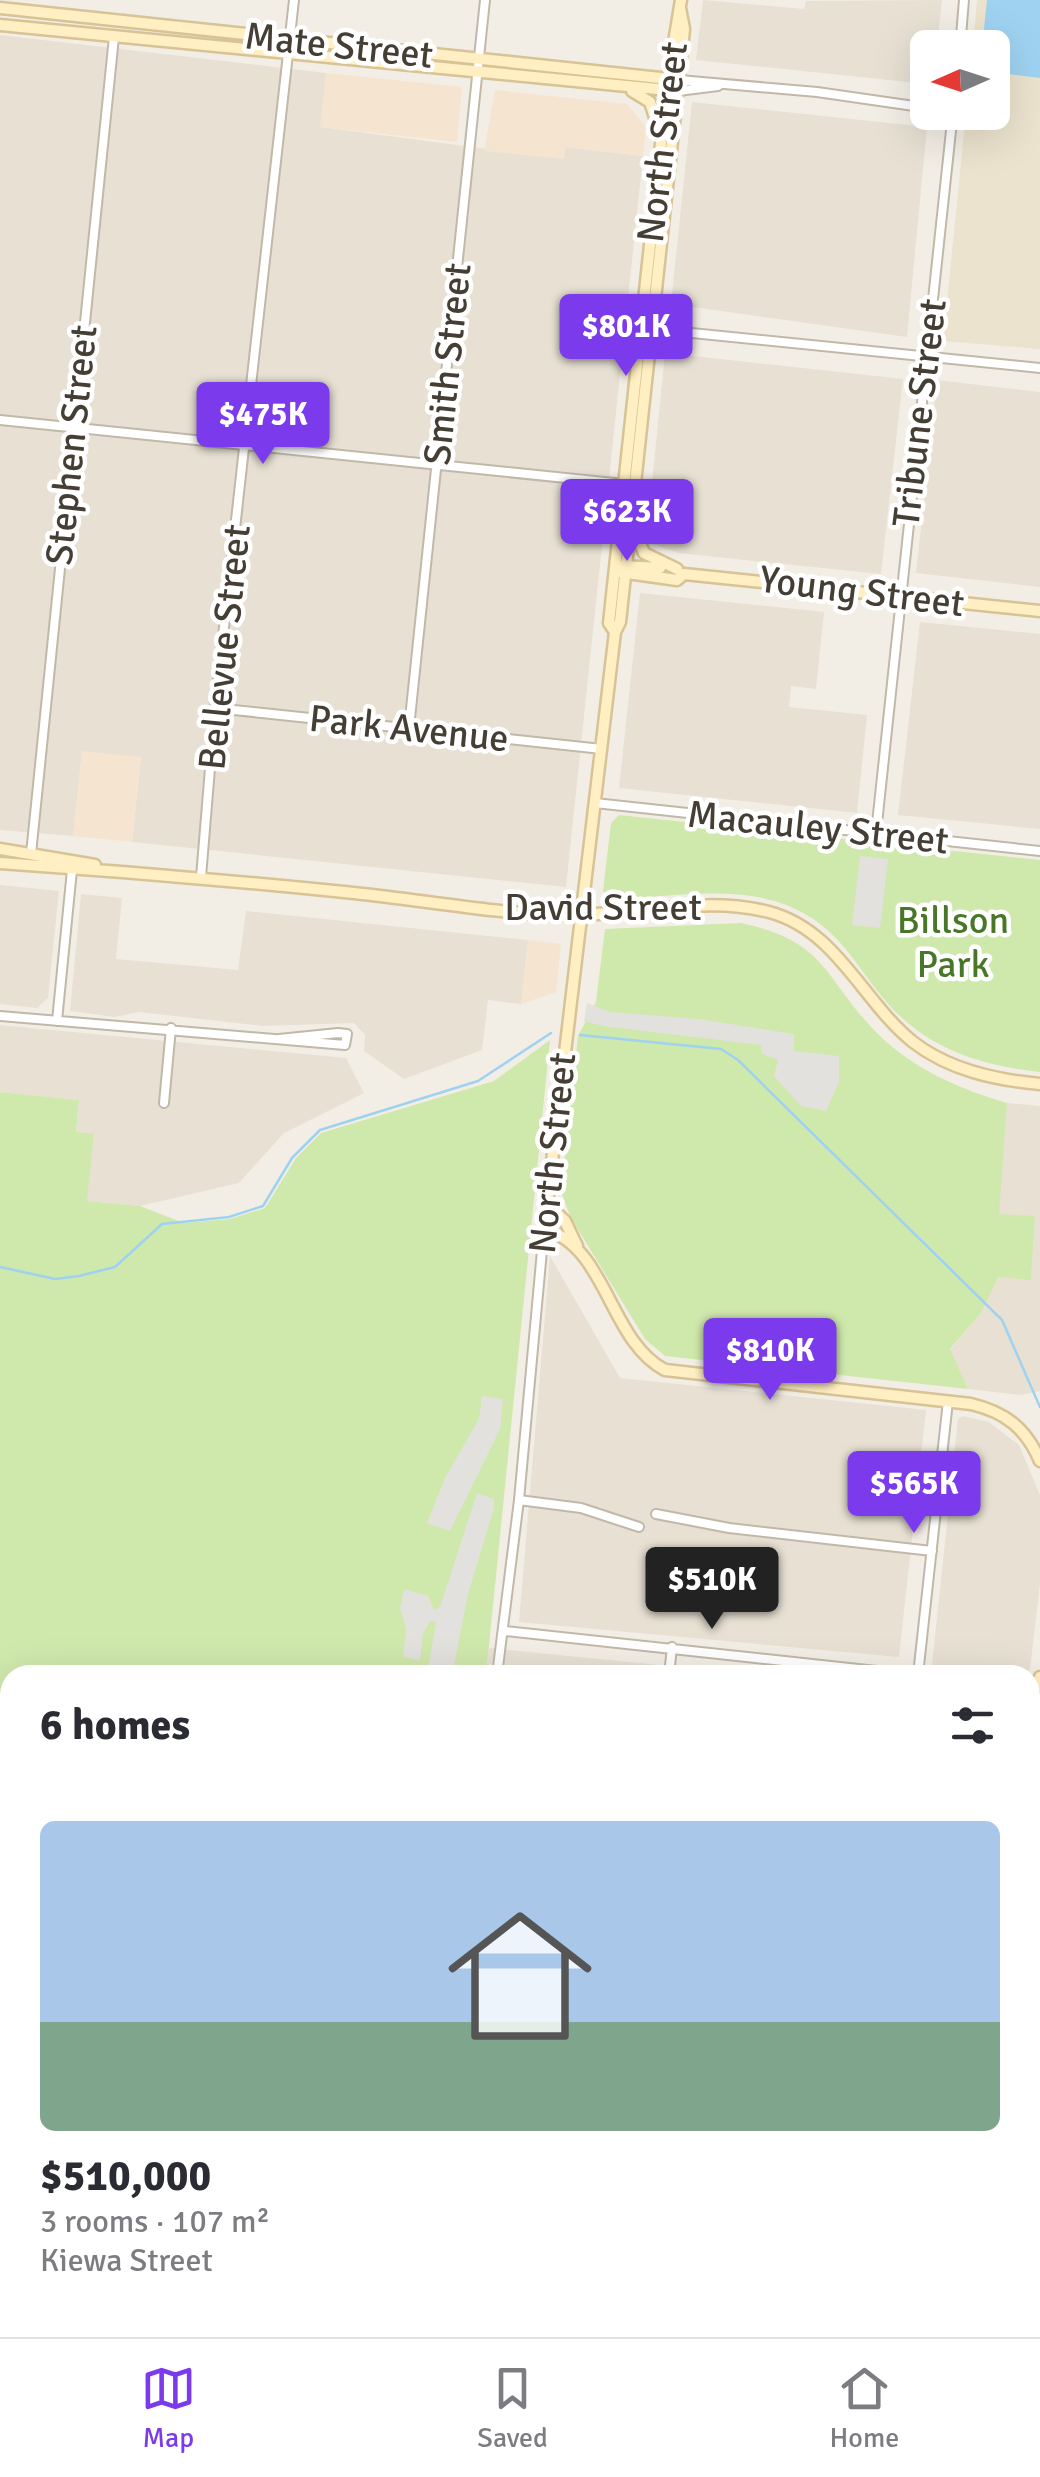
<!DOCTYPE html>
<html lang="en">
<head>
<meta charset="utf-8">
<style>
	body { margin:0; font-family:Signika,sans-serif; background:#f2f2f3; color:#2b2b33; height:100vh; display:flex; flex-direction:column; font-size:38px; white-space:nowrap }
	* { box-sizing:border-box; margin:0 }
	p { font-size:32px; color:#7c7c81 }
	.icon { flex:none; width:55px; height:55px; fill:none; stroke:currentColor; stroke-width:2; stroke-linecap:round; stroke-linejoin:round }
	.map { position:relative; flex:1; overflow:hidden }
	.panel { position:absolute; left:0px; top:1665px; width:1040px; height:672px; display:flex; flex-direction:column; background:#fff; border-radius:30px 30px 0 0; box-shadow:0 10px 40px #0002 }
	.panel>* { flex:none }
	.needle { width:65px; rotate:267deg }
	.tools { position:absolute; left:910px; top:30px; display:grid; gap:20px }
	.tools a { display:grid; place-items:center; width:100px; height:100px; border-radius:15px; background:#fff; box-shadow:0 10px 40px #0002; font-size:50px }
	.price { position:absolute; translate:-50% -85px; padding:0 22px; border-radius:10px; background:#7c3aed; color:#fff; font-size:32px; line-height:65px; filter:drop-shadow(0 2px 5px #0008) }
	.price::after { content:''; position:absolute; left:50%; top:60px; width:30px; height:22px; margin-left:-15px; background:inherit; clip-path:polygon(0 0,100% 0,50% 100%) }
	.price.current { background:#222; color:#fff }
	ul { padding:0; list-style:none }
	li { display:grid; align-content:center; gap:20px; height:530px; padding:0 40px }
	li span { display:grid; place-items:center; height:310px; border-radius:15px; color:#555 }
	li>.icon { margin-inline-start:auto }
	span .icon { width:180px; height:180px; fill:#fffc; stroke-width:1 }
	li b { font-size:42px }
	h2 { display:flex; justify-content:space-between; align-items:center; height:120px; padding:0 40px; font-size:42px }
	.tab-bar { display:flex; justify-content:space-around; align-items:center; height:140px; border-top:2px solid #e1e1e2; background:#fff; font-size:28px; color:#7c7c81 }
	.tab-bar a { display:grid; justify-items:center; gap:5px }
	.tab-bar .current { color:#7c3aed }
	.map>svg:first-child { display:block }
	.residential { fill:#e7e0d3 }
	.commercial { fill:#f5e4cf }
	.education { fill:#ece3ce }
	.green { fill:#cfe8ac }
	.parking { fill:#e3e1dd }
	.water { fill:#9fd2f1 }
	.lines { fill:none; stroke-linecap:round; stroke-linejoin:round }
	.stream { stroke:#9fd2f1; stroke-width:2.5 }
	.street-casing { stroke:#c1b8aa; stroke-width:12 }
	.secondary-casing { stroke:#d7c396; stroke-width:15 }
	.street { stroke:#fff; stroke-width:8 }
	.secondary { stroke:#ffefc2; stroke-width:10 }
	.labels { text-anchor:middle; stroke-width:9; stroke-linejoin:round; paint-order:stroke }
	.street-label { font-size:38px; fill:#453e34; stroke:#fff }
	.park-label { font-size:38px; fill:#487727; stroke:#fff }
</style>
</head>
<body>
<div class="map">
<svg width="1040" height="2337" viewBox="0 0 1040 2337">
	<rect width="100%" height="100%" fill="#f3eee5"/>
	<path class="residential" d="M703 0 804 9 806 1 942 0 937 47 928 48 927 84 696 60Z
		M0 35 326 73 321 127 563 159 565 147 643 156 566 887 132 842 141 758 82 752 73 836 0 830Z
		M692 102 927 127 907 337 671 304Z
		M665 353 903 379 881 574 678 553 651 543 647 533Z
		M937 380 1040 392V587L916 573Z
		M640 593 824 612 816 689 791 686 789 707 867 715 857 813 619 788Z
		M920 622 1040 634V829L898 815Z
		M0 885 59 891 48 998 37 1008 0 1004Z
		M81 894 122 898 116 959 238 970 246 911 528 940 521 1004 488 1000 482 1050 404 1079 364 1051 365 1035 354 1023 263 1026 139 1012 115 1017 70 1011Z
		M0 1025 346 1058 364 1093 284 1133 239 1183 140 1206 86 1201 94 1135 76 1132 79 1100 0 1092Z
		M1007 1103 1040 1106V1391L1021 1395 968 1389 950 1350 981 1313 998 1276 1031 1279 1035 1217 998 1214Z
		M550 1256 620 1378 926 1410 899 1657 519 1622Z
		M963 1416 989 1422 1019 1445 1040 1495V1584L1030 1669 1024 1674 932 1665 958 1419Z
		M489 1648 751 1674 486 1675Z
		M1030 1874 1040 1875V2102L1030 2101Z
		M0 2111 10 2112V2328H96L107 2337H0Z
		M1030 2129 1040 2130V2274L1030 2273Z
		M1030 2313 1040 2314V2337H988L989 2328H1030Z"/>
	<path class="commercial" d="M326 73 462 87 457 142 320 127Z
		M495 90 627 104 646 127 643 156 566 147 564 159 484 151Z
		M82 751 141 757 132 842 73 836Z
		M528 940 561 944 556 992 521 1004Z"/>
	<path class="education" d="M977 0H1040V349L943 341 966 113 992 112V48L973 47Z
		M1031 1803 1040 1804V1875L1030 1874Z
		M766 2328H945L944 2337H765Z"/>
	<path class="green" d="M619 815 1040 860V1072C988 1066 939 1053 900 1016 858 976 847 929 786 905 733 884 667 898 611 899L603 891 611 823Z
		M741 923C830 942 824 981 879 1035 915 1070 960 1089 1007 1103L999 1214 1035 1216 1031 1280 998 1277 981 1313 950 1349 968 1389 665 1356 645 1339 571 1218 561 1192 578 1036 596 1002 605 929Z
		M550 1040 486 1675H10V2017L0 2020V1092L79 1100 76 1132 94 1134 87 1201 140 1206 184 1223 230 1219 265 1208 296 1158 321 1133 494 1081Z
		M95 2328H494L499 2337H106Z"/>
	<path class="parking" d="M860 856 888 859 880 928 852 925Z
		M587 1003 610 1012 699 1019 794 1034V1051L839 1056V1082L826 1111 801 1106 774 1076 778 1060 761 1053V1045L603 1026 584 1021Z
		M482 1396 503 1399 500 1429 450 1531 427 1523 445 1478 479 1419Z
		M477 1493 494 1499V1508L468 1594 452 1675H427L436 1622 430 1621 423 1634 420 1660 403 1657 406 1629 400 1608 404 1589 428 1596 434 1610 440 1607Z"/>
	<path class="water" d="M987 0H1040V78L993 72 992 48 982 47Z"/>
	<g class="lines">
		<path class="stream" d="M580 1035 721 1049 738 1060 1002 1320 1040 1407
			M0 1267 55 1279 79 1276 115 1267 162 1224 229 1217 263 1206 292 1158 320 1130 478 1081 551 1033"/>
		<defs>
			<path id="street" d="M960 48 964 0
				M679 80 817 92 928 108
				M678 91 718 86
				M652 329 1040 368
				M0 420 624 484
				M215 708 602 749
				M409 728 485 0
				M595 803 1040 851
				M876 833 953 112
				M31 854 114 37
				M201 877 215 708 294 0
				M0 1016 345 1045 347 1034 338 1033 279 1039
				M57 1021 72 870
				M164 1103 171 1028
				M519 1500 581 1508 639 1527
				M656 1514 729 1528 932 1551
				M505 1631 914 1675
				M497 1675 519 1500 544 1229
				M669 1675 672 1647
				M918 1675 948 1401
				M0 2100 10 2101
				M1030 2114 1040 2115
				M0 2202 10 2204
				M0 2319 19 2337
				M502 2328 506 2337
				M976 2328 978 2337
				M962 2337 963 2328"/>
			<path id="secondary" d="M0 8 679 80
				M680 8 684 29 680 68 620 622 615 632 544 1229C607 1246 609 1341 665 1370L971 1404C1005 1412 1026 1428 1040 1461
				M0 25 678 91
				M632 91 650 102 658 127
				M634 529 644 553 677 569
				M622 566 660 568
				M620 572 677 580 684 574 1040 611
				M615 632 609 623 668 79 681 0
				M0 849 95 865
				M0 863C118 871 236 881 354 893 424 900 495 914 565 915 632 916 703 895 769 912 837 930 862 1001 913 1042 949 1070 995 1080 1040 1084
				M546 1203 565 1221 577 1246
				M1031 1697 1040 1677
				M1030 1730 1040 1725
				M1030 2295 1040 2296
				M593 2337 598 2328"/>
		</defs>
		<use href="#street" class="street-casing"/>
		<use href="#secondary" class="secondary-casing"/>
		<use href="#street" class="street"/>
		<use href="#secondary" class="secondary"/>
	</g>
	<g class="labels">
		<g class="street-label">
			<text transform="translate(339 45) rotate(6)" y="13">Mate Street</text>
			<text transform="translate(662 142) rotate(-83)" y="13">North Street</text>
			<text transform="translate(447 364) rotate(-84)" y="13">Smith Street</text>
			<text transform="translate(919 413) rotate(-83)" y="13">Tribune Street</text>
			<text transform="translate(71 445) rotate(-84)" y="13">Stephen Street</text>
			<text transform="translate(862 591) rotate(7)" y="13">Young Street</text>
			<text transform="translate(224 647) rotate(-84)" y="13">Bellevue Street</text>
			<text transform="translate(409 728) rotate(6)" y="13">Park Avenue</text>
			<text transform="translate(818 827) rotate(6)" y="13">Macauley Street</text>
			<text x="603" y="920">David Street</text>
			<text transform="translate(552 1153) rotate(-84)" y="13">North Street</text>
		</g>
		<g class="park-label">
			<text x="953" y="933">Billson<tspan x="953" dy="44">Park</tspan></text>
		</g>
	</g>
</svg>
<div class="tools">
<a><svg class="needle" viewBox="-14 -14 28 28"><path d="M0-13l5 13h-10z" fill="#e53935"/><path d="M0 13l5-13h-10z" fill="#7c7c81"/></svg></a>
</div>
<b class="price" style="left:626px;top:379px">$801K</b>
<b class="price" style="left:263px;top:467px">$475K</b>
<b class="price" style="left:627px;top:564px">$623K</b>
<b class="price" style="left:770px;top:1403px">$810K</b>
<b class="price" style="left:914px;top:1536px">$565K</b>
<b class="price current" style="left:712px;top:1632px">$510K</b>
<section class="panel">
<h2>6 homes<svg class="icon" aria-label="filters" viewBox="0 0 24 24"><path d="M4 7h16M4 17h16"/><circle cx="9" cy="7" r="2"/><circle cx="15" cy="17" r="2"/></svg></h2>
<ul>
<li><span style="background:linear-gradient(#a9c7e8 65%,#7fa58c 0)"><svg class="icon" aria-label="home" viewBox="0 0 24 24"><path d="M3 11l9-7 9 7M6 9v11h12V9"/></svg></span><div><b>$510,000</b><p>3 rooms · 107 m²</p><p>Kiewa Street</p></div></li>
</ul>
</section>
</div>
<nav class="tab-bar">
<a class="current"><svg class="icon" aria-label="map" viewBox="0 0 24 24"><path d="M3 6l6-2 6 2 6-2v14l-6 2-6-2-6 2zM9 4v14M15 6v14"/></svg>Map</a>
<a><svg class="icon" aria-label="saved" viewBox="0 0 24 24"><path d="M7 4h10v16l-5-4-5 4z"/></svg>Saved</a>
<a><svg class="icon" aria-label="home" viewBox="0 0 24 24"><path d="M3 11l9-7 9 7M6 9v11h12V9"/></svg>Home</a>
</nav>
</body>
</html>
